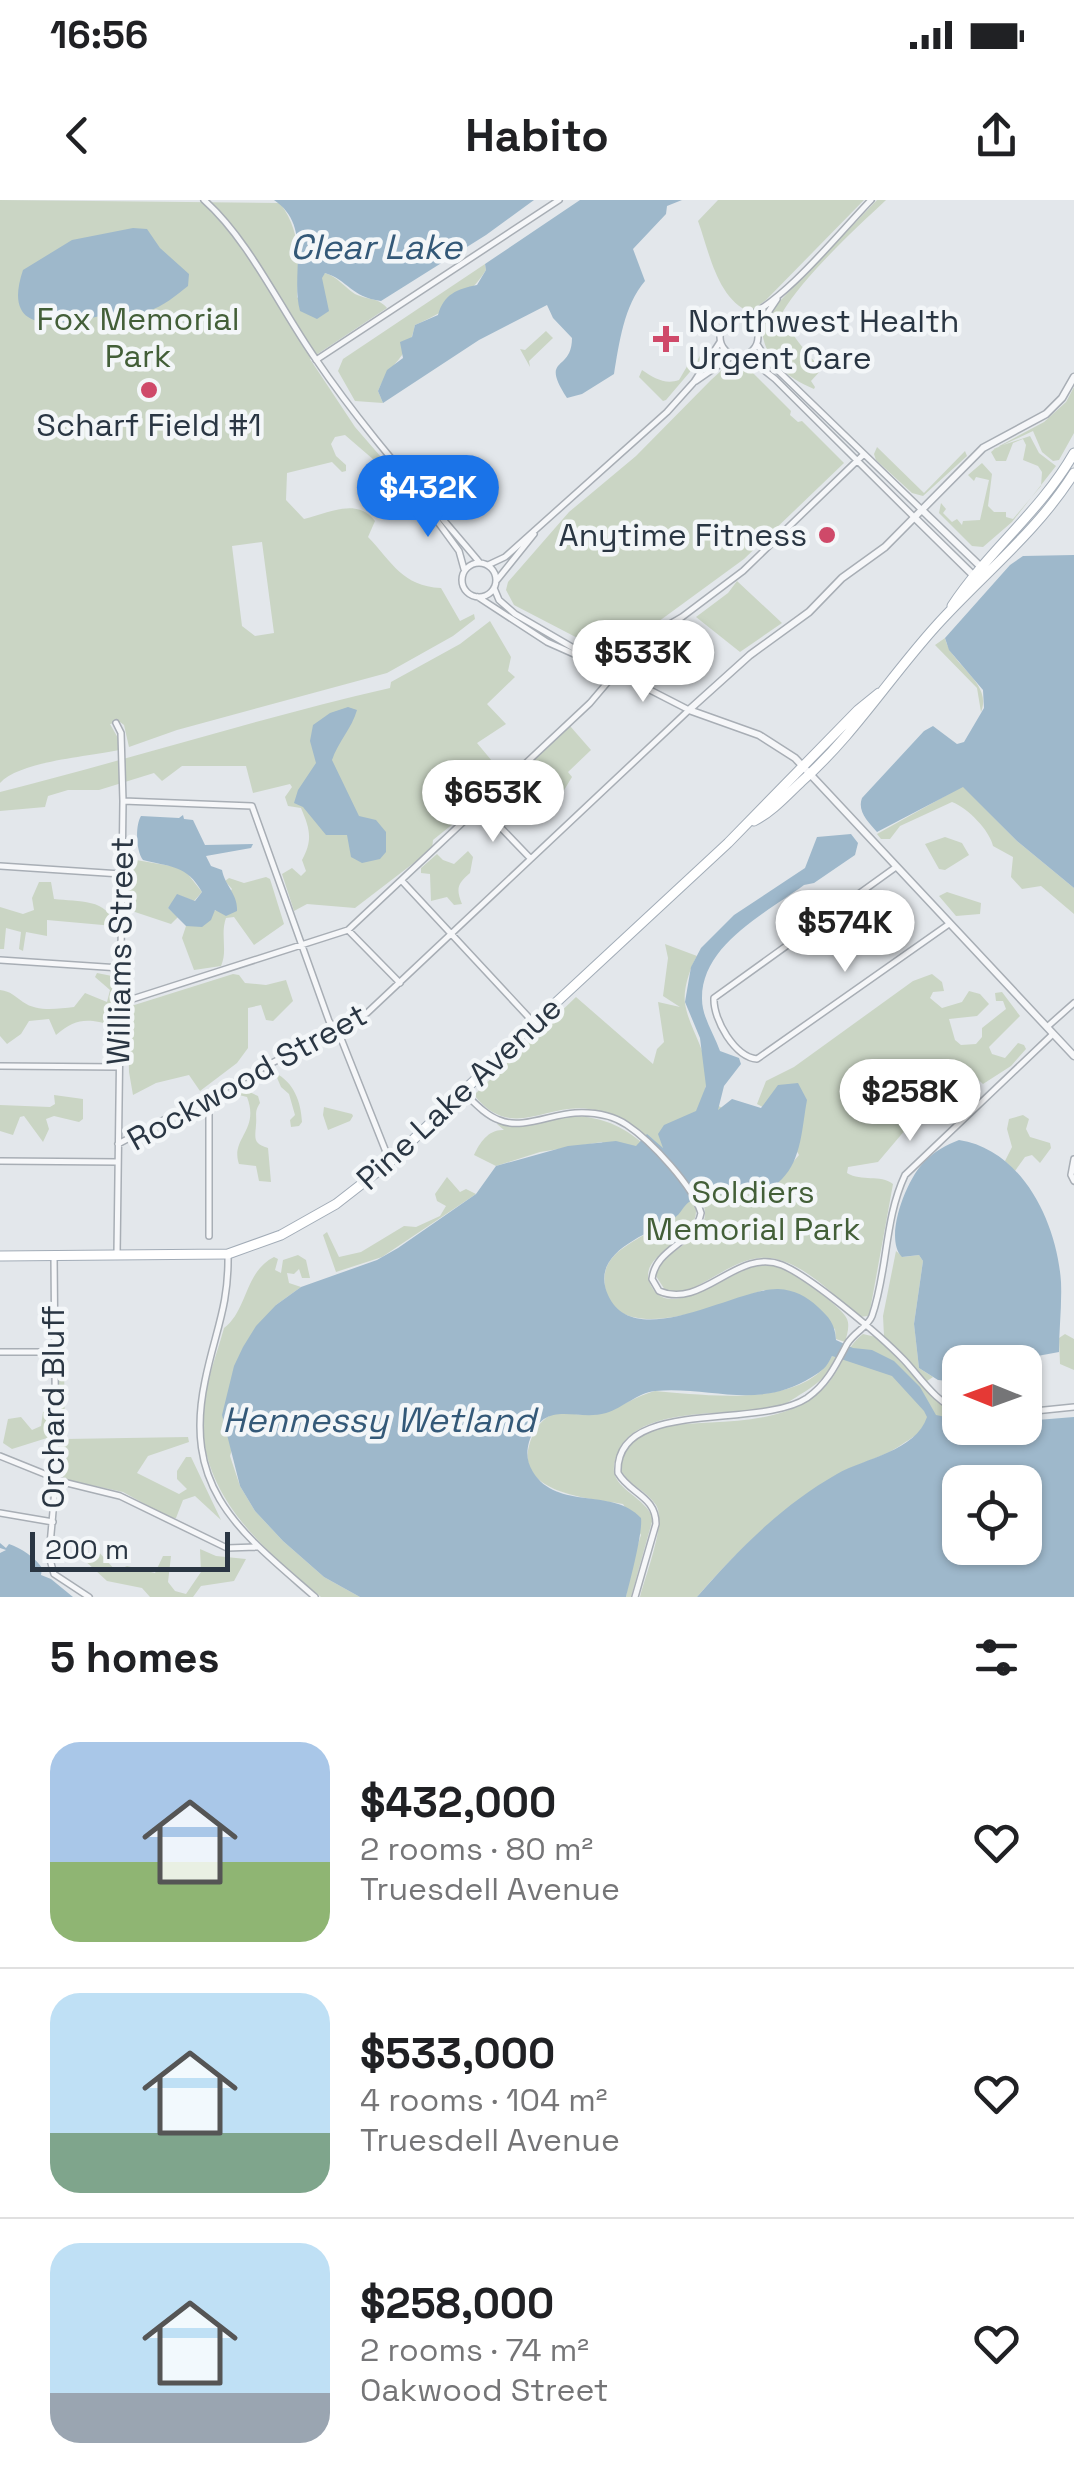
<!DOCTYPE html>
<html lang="en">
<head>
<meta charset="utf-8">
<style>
	body { margin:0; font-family:"Space Grotesk",sans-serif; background:#f6f6f6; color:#202124; height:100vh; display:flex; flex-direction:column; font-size:38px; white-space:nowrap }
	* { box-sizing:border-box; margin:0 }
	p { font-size:32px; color:#757577 }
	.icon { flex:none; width:55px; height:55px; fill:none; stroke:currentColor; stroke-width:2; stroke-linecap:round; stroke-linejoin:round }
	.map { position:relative; height:1397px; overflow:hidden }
	.drawer { display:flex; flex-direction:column; background:#fff; flex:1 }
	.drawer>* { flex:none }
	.needle { width:65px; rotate:271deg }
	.buttons { position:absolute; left:942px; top:1145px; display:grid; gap:20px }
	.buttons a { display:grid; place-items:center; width:100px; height:100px; border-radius:20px; background:#fff; box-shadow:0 2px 8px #0004; font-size:50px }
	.scale { position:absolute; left:30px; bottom:25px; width:200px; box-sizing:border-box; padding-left:10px; border:5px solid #2a3643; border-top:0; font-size:28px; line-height:35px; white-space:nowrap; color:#2a3643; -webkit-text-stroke:8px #f3f6f8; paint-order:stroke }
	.price { position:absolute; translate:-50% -85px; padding:0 22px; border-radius:35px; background:#fff; color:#222; font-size:32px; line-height:65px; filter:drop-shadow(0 2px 5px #0008) }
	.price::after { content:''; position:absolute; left:50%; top:60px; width:30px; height:22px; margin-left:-15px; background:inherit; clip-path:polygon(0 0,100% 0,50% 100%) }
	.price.active { background:#1a73e8; color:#fff }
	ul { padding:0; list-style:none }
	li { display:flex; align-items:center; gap:30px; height:250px; padding:0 50px }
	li+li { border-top:2px solid #e0e0e0 }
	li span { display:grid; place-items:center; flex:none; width:280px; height:200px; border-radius:30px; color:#555 }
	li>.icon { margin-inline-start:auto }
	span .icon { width:120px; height:120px; fill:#fffc; stroke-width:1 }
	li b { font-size:42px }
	h2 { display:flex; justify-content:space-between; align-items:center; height:120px; padding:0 50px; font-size:42px }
	.status { display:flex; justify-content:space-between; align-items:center; height:70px; padding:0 50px; background:#fff; direction:ltr }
	.status svg { height:28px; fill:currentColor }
	header { display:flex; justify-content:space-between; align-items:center; height:130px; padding:0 50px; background:#fff; font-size:45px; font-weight:700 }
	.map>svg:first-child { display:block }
	.green { fill:#cad5c4; fill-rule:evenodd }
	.water { fill:#9eb8cb; fill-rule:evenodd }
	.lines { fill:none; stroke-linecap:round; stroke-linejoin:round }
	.minor-casing { stroke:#a8aeb5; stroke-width:8 }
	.tertiary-casing { stroke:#a8aeb5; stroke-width:9 }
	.primary-casing { stroke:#a2acb7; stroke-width:11 }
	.minor { stroke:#f6f7f9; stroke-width:5 }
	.tertiary { stroke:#f6f7f9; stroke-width:6 }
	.primary { stroke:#fff; stroke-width:9 }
	.poi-dot { fill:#cf4969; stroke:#f3f6f8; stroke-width:4 }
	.labels { text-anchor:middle; stroke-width:9; stroke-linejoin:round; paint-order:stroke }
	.park-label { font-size:32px; fill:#435f38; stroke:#f3f6f8 }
	.poi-label { font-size:32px; fill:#2a3643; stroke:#f3f6f8; text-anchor:start }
	.street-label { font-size:32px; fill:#2a3643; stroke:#f3f6f8 }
	.water-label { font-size:35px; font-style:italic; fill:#345978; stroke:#f3f6f8 }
</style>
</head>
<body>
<div class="status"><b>16:56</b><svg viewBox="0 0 49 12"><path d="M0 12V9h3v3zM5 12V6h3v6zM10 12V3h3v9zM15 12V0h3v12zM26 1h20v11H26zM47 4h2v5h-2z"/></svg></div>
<header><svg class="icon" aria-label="back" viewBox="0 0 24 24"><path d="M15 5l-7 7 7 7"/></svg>Habito<svg class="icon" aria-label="share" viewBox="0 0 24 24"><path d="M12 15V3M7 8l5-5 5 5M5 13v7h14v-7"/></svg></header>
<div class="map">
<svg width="1074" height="1397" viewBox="0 0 1074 1397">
	<rect width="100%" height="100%" fill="#e3e7eb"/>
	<path class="green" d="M0 0 280 3C302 33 299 62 297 98L325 73C338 77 344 87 355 94 367 100 378 97 387 108L310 159 355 227 381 257 374 260 345 235 335 237 331 244 336 256 346 265V271L342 272 332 262 287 273 286 300 304 319C329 313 357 297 375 321L368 337C393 363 402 386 441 388L460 421 474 414 475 419 453 436 387 473 177 530 129 547 124 525 120 522 110 524 118 538 119 550C87 557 20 561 0 583ZM262 342 274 433 255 436 242 426 232 346Z
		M718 0H864L766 100 750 112C717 99 709 51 698 21Z
		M877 0H886C855 29 804 76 782 113 784 126 811 159 822 169L811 181 815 187 814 189C788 178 762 159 762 126L777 104Z
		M485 64 486 70C470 96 443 113 415 125 408 159 390 162 378 191L383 203 355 201 338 171 343 159Z
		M546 131 553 138 529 161 530 167 520 149 525 150Z
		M703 150 706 153 666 200 663 201 639 177 642 170C654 178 665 185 679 180L689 163H696Z
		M737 166 750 170 791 211 790 215 798 222 802 221 844 263 744 359 625 446 616 458 514 405 506 390 508 382 569 312 636 256 711 180 722 170Z
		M1074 187V233L1059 260 1053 261 1042 252 1033 231 992 250 1044 222 1066 202Z
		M1030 236 1039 253 1056 266 1012 322 983 347 972 346 939 313 941 303 946 309 943 313 952 322 957 319 962 325 963 321 980 320 989 280 976 277 974 281 968 275 982 263 992 274 988 306 994 312H1006V317L1013 319 1041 286 1042 272 1038 266 1023 260 1026 245 1023 239 1013 243 1006 261H996L991 252 997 247Z
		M877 247 924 293 965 251 967 256 923 296 912 293 876 260 874 254Z
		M737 381 782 423 740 452 696 417 728 393Z
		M490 421 511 457 508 471 515 477 487 504 506 524 477 543 497 567 489 580 492 592H474L480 602 433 640 432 649 355 708 307 704 294 711 282 674 292 668 301 676 306 671 302 660C313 640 310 629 301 608L288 606 285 597 292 587 290 584 253 593 246 566H182L162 581 154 573 99 590H68L48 596 45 607 0 611V592C131 559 259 518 390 488L391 482 460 444Z
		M945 438C951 466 993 482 981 512L977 488 935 445Z
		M570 526 591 550 568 572 572 577 561 595 517 615 506 612 497 594Z
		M963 586 1017 641 1074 688V714L1041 686 1022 689 1011 677 1013 657 993 646C990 631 968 608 952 602L900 626 890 639H881L877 634Z
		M945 637 962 643 969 655 945 670 939 669 925 644Z
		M468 651 473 657 470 673C457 684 456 689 462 704L454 705 447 697 431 701 430 674 421 673V668L437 654 443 660 454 664Z
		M136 660 183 668 202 692 194 701 178 695 168 708 178 717 171 724 129 710 126 662Z
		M266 677 270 679 284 724 254 745 234 717 226 718C220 735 228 751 221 766L194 770 182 738 186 726 218 709 232 689 225 681 229 678 244 683Z
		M39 682H51L54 699C78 702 109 698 114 726L47 720V736L26 732 23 751 19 749 21 732 6 728 4 749H0V707L23 714 34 710 32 698Z
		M947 692 981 703 980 714 956 716 939 696Z
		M665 744 697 756C690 768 683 789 685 803 689 833 717 860 703 896L722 908 786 970 799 955 776 914 757 904 766 881 794 867 913 781 932 774 942 782 944 791 933 792 930 798 942 808 962 802 969 791 980 794 989 804 977 816 949 819 955 840 961 845 976 844 982 837V828L1006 809 1003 801H996L995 793 1002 792 1020 816 989 847 992 854 1005 858 1018 843 1024 845 1026 849 1011 866 983 884 961 864 878 962 848 967 847 973C862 982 880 974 893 984L869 1116 858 1117C833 1094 796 1054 759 1058 741 1060 724 1071 708 1080 693 1088 683 1095 665 1090L656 1076C662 1048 706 1043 705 1012 704 996 686 978 675 967 651 943 630 918 595 910 548 899 513 944 474 895L576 797 653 864 657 849 664 842 658 802 680 807 663 796 668 758Z
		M97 773 112 776 113 826C88 818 76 818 56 835L49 819 29 821 21 834 7 844 0 836V790C12 792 13 795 23 802 37 812 57 809 74 807L85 793 107 802 110 790 95 777Z
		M233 774 239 775 245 783 266 785 286 780 293 801 273 821 266 820 261 805 248 808V848L237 863 200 891 189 875 156 883 133 895 129 872 128 807Z
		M275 873C294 882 301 902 302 922L299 926 291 927 290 920 295 915 289 894 281 887Z
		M243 889 258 896 260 903C254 912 257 915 256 925 255 939 253 943 268 948L271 982 259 981 256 966 239 964C230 938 260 931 247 897L235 894Z
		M54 895 83 899V919L79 922 54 916 46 919 49 929 43 942 24 916 20 917 13 935 0 931V905L50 907 55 904Z
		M324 907 352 914 353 916 350 921 328 930 323 915Z
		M1023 915 1029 919 1026 929 1030 937 1050 943 1051 948 1040 963 1032 955 1025 957 1015 971 1005 961 1012 947 1007 929 1009 919Z
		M568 916C632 915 657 958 695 1003 706 1044 628 1052 653 1089 673 1120 733 1069 758 1066 763 1065 768 1064 773 1065 788 1068 842 1106 847 1119 850 1126 847 1135 845 1142L836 1139 835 1129 764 1090C728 1101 616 1151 605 1087 600 1055 628 1046 650 1031L602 942 540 952 496 966 474 955C480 942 489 929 504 930L497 924 522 925Z
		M447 977 460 992 466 989 476 994 382 1057 336 1072 323 1035 327 1032 339 1057 361 1052 404 1026 416 1027 440 1016 446 1006 437 1001 435 994Z
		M896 1051 903 1057 919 1055 923 1061 914 1124 919 1168 933 1177 927 1181 884 1136 883 1116Z
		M298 1055 306 1060 310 1078H302L299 1069 294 1074 287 1073 289 1083 301 1087 276 1105 230 1256 240 1286 255 1311 283 1341 324 1377 360 1397H321C269 1353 210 1306 203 1233 199 1199 215 1161 224 1128 248 1110 244 1072 274 1057L278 1059 275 1070 281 1073 283 1060Z
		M863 1134 876 1137 946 1208 960 1214V1220C934 1220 919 1234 898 1247 879 1259 855 1264 835 1276 781 1308 738 1350 697 1397H640C645 1376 667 1322 656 1305 647 1291 630 1286 622 1272 620 1249 637 1237 656 1228 713 1217 775 1231 822 1190 840 1174 844 1148 863 1134Z
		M1065 1134 1074 1139V1170L1060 1164 1059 1138Z
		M832 1156 837 1157C831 1172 820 1182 806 1191 797 1196 789 1203 779 1206 734 1218 642 1203 619 1250 616 1257 613 1264 614 1272 617 1290 645 1298 653 1318L631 1397H626L631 1365 641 1335 623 1304C593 1299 516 1294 529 1246 532 1234 539 1221 551 1215 564 1210 576 1216 590 1215 614 1213 632 1197 655 1191 705 1195 805 1209 832 1156Z
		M64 1162 65 1239 188 1237 189 1242 148 1256 137 1273 179 1294 187 1289 177 1279V1271L186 1257H191L221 1320 195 1296 183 1300 176 1318 172 1319 123 1292 63 1279 61 1247 47 1238 12 1249 3 1243 8 1219 21 1217 32 1230 41 1226 43 1212 58 1205 57 1167Z
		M200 1349 216 1356 246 1359 234 1381 201 1386 193 1397H150L142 1388 107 1381 82 1358 97 1350 116 1371 127 1366 155 1373 163 1356H171L168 1382 175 1391 186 1394 201 1372Z"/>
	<path class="water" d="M274 0H534L486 35 381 101C351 97 348 80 325 73L322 78 329 111 317 119 300 111C290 74 313 26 274 0Z
		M580 0H682L667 6 666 14 633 49 645 81C624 105 619 144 614 174L582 194 567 198C539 155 572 173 572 138L553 118 547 105 479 140 383 203 378 191 387 170 403 158 400 142 412 137 415 125 438 115C444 94 457 89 477 85L486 70 485 64Z
		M133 28 147 29 160 48 189 74 188 86C175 96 164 106 148 111 133 115 116 113 100 116 62 124 0 138 23 70L72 40Z
		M1074 355V688L1017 641 963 587 877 632C868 622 857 611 862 598L924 531 933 526 957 544 964 542 984 508 983 490 949 450 945 438 1010 365 1023 356Z
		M348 507 357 510C352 528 338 542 332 560L359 616 376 620 386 632V652L380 659 362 663 351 657 347 635H326L303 607 294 603 298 590 316 563 310 541 313 525 330 513Z
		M183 615 184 619 193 620 205 645 253 644 251 648 206 656 211 666 222 670C225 686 238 694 237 711L226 716 215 710 211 720 202 727 186 726 168 708 177 694 195 701 202 692C187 665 170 667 143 660 136 651 135 626 141 616L179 618Z
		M851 634 858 643 855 655 814 683 804 685C766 713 701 745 702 799 702 817 714 834 720 851L739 858 741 864 724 886 718 910 732 899 761 908 778 885 798 883 807 900C802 926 802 959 782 979 755 1007 719 984 689 1002 683 1006 681 1014 674 1018 646 1036 589 1052 608 1095 634 1154 736 1088 778 1089 795 1090 806 1096 818 1107 829 1117 835 1124 836 1140L853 1148 872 1150 894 1161 920 1187 936 1215 960 1220V1228H1025V1221L1074 1217V1397H697C738 1350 782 1305 837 1274 865 1258 916 1251 927 1217L924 1211 892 1176 832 1156C827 1167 822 1171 812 1177 757 1211 711 1186 655 1191 637 1193 623 1208 606 1213 575 1222 544 1197 529 1242 526 1253 527 1262 533 1272 557 1311 613 1287 641 1318 643 1332 630 1381 626 1397H360L324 1377 283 1341 255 1311 240 1286 222 1215 234 1166 243 1147 256 1126 276 1105 301 1087 377 1060 398 1048 476 994 496 966 568 946 616 941 636 946 647 934 663 948 658 934 664 925 696 911 706 886 700 838 685 802 691 767 701 748 734 715 805 668 817 637ZM960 1282H1025V1348H960Z
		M959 940C1023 950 1057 1023 1061 1082 1062 1106 1059 1129 1059 1152L1006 1162H960L957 1182 938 1180 919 1168 914 1124 923 1061 919 1055 902 1057C883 1038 907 978 925 961 935 951 946 945 959 940Z
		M0 1343 6 1348 9 1344C21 1348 35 1357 42 1368L41 1375 51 1379 73 1397H0V1353L6 1350 0 1348Z"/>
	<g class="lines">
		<defs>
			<path id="minor" d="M204 0C249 40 280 108 315 158 365 232 423 295 480 363
				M720 137a19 19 0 1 1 38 0a19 19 0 1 1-38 0Z
				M744 118C785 101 839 33 871 0
				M757 129 777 99
				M757 144 767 160 922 310
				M745 155 775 179 914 317
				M316 160 559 0
				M696 181 732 156
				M424 303 459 351 464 369
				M462 380a17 17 0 1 1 34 0a17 17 0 1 1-34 0Z
				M488 365 505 357 667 212 694 182 720 142
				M497 380 534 334
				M478 397 547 442 610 470
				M116 523 121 533 123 601 117 1054
				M123 601 252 606 329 821 340 836 390 962
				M480 606 530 658
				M0 666 121 674
				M896 667 714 798C713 820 735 857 757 859L949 724
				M402 681 534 823
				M348 730 400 783
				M0 760 120 768
				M120 803 348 730 590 503 607 483 625 450 682 417 743 371 864 254
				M1047 827 1074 803
				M0 866 119 867
				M462 891C473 901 485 915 499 920 521 930 552 914 575 913 593 912 612 915 627 925 651 941 693 986 701 1013 695 1044 656 1047 652 1079L659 1091C703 1110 737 1047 782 1065 811 1077 880 1135 904 1160 920 1177 937 1204 960 1211
				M118 944 367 813 689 510 613 471 515 414 499 400 494 388
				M1074 959 1071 975 1074 981
				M0 961 118 962
				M209 1036V895
				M228 1054C229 1107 215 1131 205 1181 182 1291 242 1333 315 1397
				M54 1056 56 1278 49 1356 54 1374 89 1397
				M0 1152H55
				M1025 1212 1074 1207
				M0 1256 67 1283 120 1296 227 1348 257 1347
				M0 1313 53 1322
				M635 1397 656 1324C656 1296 630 1294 618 1273 614 1197 759 1230 807 1198 827 1184 836 1165 847 1144 854 1132 868 1127 872 1116 888 1070 884 1020 905 975L1053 834"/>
			<path id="tertiary" d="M922 310 982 368
				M914 317 974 376
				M690 509 750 455 809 412 842 378 885 347 983 248 1046 214 1062 198 1074 177
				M689 510 759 535 795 558 1074 856"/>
			<path id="primary" d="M952 406C988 351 1041 311 1074 253
				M754 621C773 611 786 596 801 582 854 535 889 478 936 426 982 375 1037 332 1074 273
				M0 1056 228 1054 281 1035 336 1004 390 962 534 823 728 643 858 510 879 493"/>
		</defs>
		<use href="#minor" class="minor-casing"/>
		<use href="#tertiary" class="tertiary-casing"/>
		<use href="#primary" class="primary-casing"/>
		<use href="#minor" class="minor"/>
		<use href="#tertiary" class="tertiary"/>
		<use href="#primary" class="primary"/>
	</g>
	<g class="poi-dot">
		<path d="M661 124h10v10h10v10h-10v10h-10v-10h-10v-10h10z"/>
		<circle cx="149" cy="190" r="10"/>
		<circle cx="827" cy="335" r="10"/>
	</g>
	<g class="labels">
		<g class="park-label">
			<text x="138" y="130">Fox Memorial<tspan x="138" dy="37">Park</tspan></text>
			<text x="753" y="1003">Soldiers<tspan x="753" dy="37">Memorial Park</tspan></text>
		</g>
		<g class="poi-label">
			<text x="688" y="132">Northwest Health<tspan x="688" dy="37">Urgent Care</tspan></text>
			<text x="149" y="236" text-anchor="middle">Scharf Field #1</text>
			<text x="807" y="346" text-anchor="end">Anytime Fitness</text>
		</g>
		<g class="street-label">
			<text transform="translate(120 751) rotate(-89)" y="11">Williams Street</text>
			<text transform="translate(247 877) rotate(-29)" y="11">Rockwood Street</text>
			<text transform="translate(459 893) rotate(-43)" y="11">Pine Lake Avenue</text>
			<text transform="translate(53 1207) rotate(-90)" y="11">Orchard Bluff</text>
		</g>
		<g class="water-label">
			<text x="376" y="59">Clear Lake</text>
			<text x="379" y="1232">Hennessy Wetland</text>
		</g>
	</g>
</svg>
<div class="buttons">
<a><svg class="needle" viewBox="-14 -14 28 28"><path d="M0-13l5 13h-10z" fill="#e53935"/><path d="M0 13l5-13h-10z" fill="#757577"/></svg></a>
<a><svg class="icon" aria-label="locate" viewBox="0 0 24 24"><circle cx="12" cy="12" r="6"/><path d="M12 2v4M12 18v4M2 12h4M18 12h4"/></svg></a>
</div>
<div class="scale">200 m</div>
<b class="price active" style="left:428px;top:340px">$432K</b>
<b class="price" style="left:643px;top:505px">$533K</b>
<b class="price" style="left:493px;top:645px">$653K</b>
<b class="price" style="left:845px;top:775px">$574K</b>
<b class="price" style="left:910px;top:944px">$258K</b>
</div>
<section class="drawer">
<h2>5 homes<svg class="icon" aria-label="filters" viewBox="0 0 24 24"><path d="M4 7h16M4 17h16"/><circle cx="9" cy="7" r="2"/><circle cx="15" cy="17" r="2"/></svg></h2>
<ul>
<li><span style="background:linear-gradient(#a9c7e8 60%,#8fb573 0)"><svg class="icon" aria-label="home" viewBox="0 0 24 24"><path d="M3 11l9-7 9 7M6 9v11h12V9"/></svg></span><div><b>$432,000</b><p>2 rooms · 80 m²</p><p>Truesdell Avenue</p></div><svg class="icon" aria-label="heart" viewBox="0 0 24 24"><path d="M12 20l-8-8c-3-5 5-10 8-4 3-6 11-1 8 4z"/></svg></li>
<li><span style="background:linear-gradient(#bfe0f5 70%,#7fa58c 0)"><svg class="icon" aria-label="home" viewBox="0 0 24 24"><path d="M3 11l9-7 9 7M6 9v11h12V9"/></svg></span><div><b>$533,000</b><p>4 rooms · 104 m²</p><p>Truesdell Avenue</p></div><svg class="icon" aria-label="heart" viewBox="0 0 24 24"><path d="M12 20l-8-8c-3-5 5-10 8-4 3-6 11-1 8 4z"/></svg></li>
<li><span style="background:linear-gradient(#bfe0f5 75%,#9aa5b1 0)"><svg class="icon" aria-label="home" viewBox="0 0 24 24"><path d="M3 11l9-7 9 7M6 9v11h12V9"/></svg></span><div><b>$258,000</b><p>2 rooms · 74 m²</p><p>Oakwood Street</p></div><svg class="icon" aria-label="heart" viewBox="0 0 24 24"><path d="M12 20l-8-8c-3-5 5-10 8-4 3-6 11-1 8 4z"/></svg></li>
</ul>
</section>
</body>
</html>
